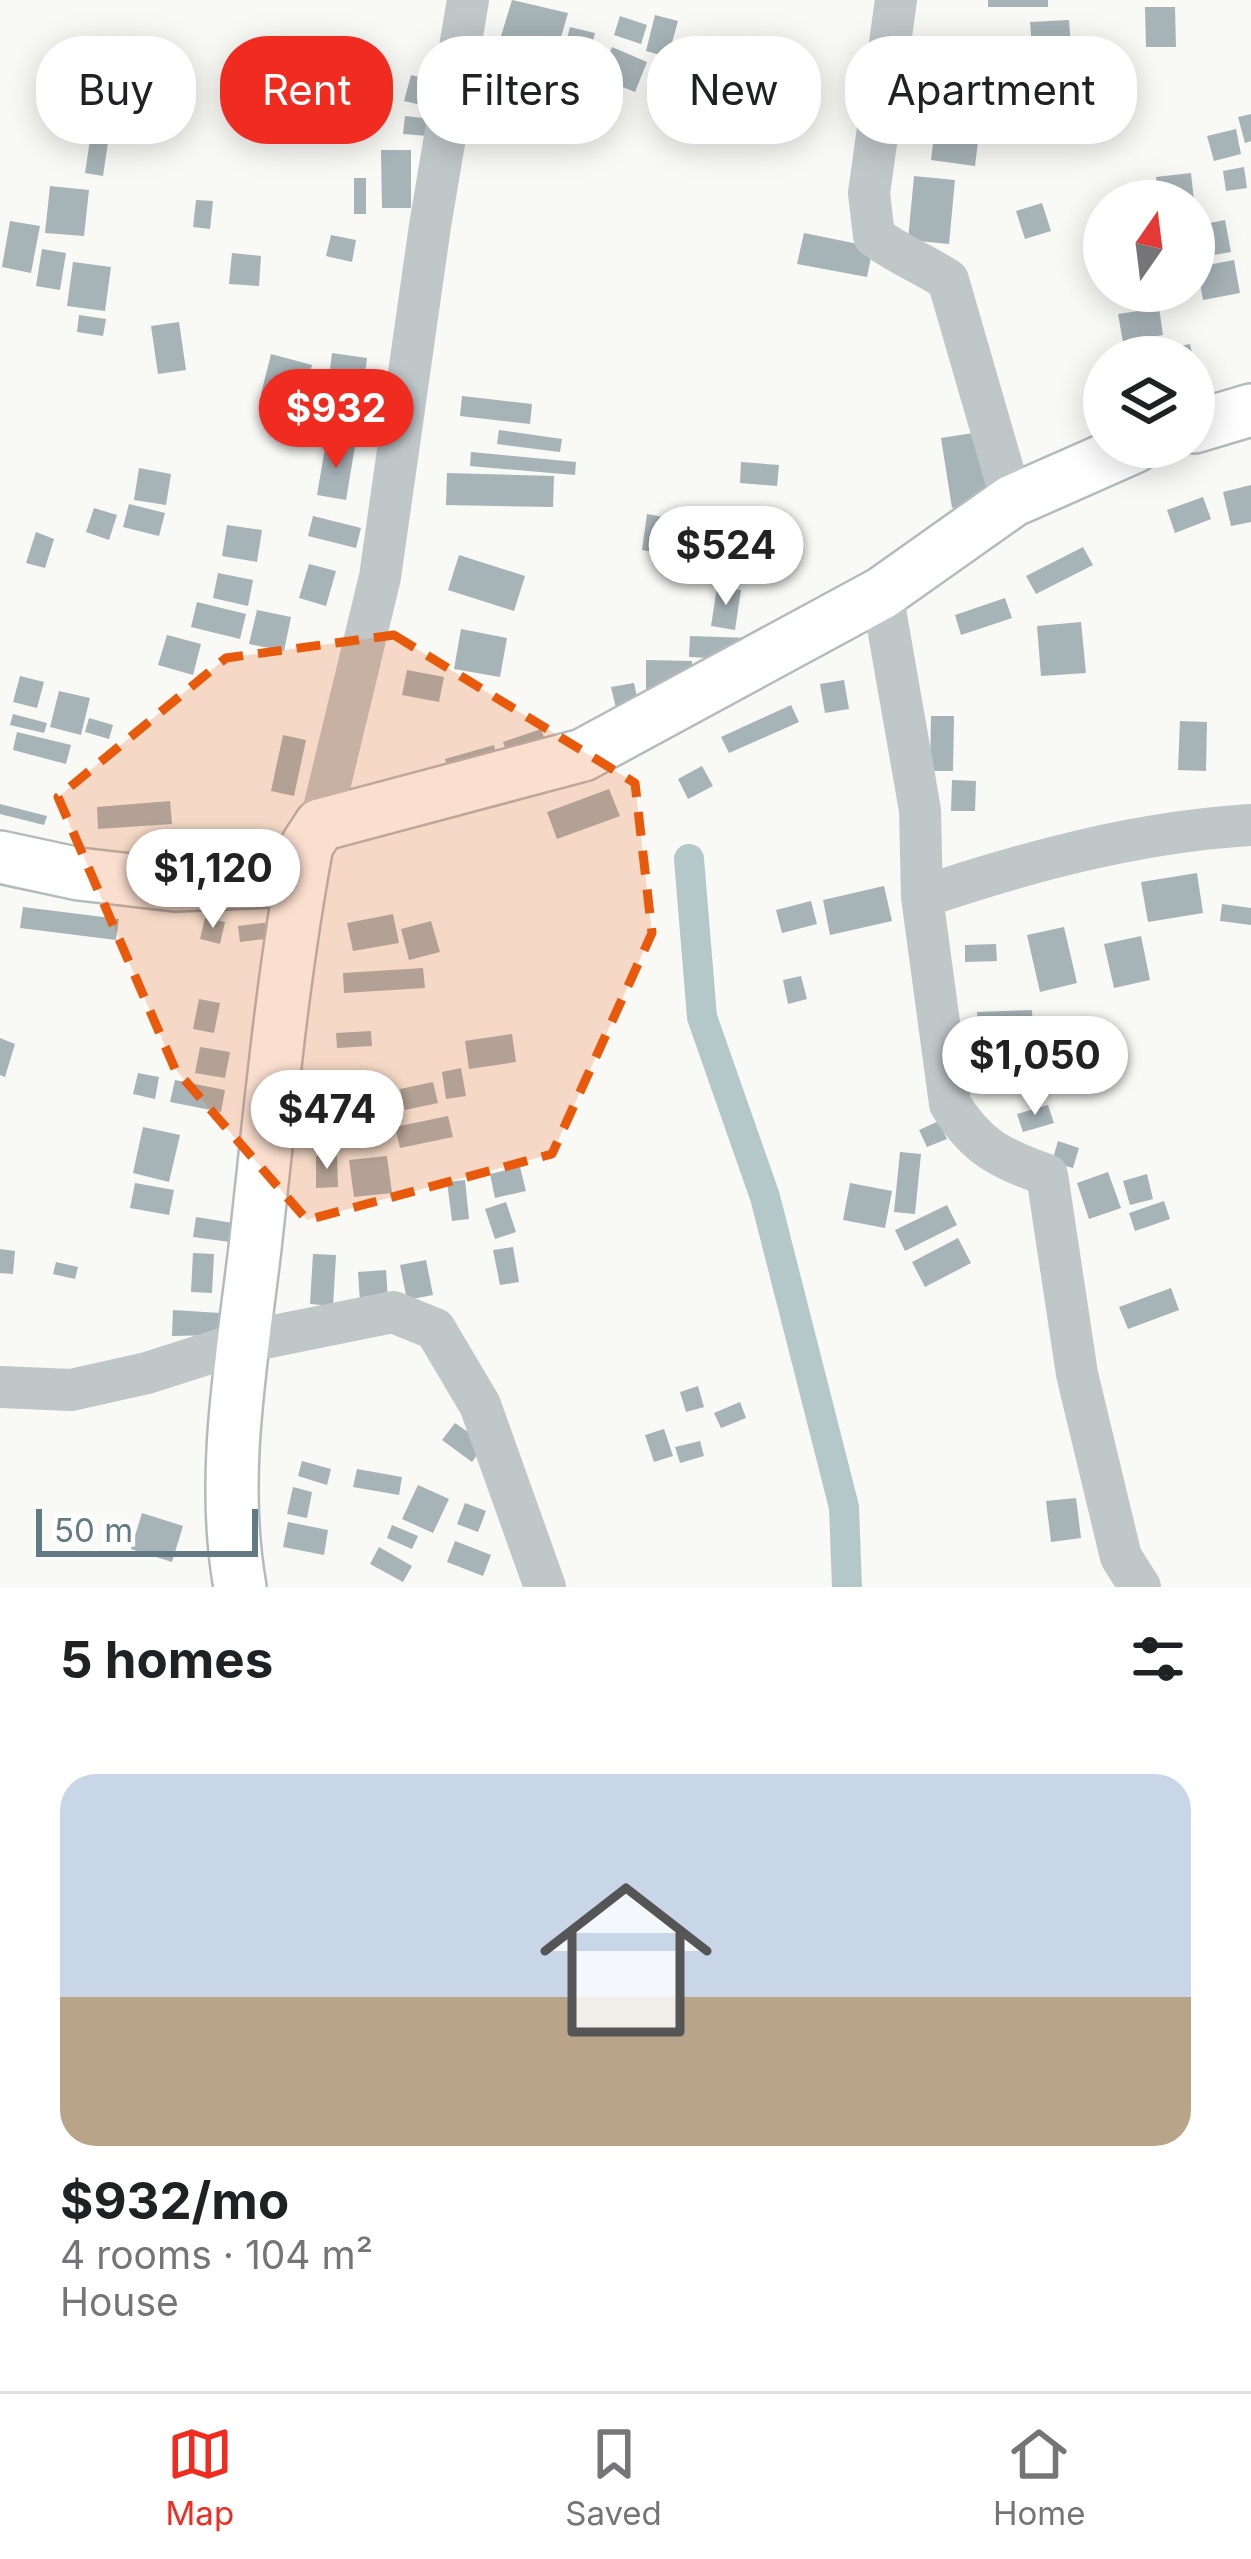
<!DOCTYPE html>
<html lang="en">
<head>
<meta charset="utf-8">
<style>
	body { margin:0; font-family:Inter,sans-serif; background:#f6f6f6; color:#202124; height:100vh; display:flex; flex-direction:column; font-size:45px; white-space:nowrap }
	* { box-sizing:border-box; margin:0 }
	p { font-size:39px; color:#757577 }
	.icon { flex:none; width:66px; height:66px; fill:none; stroke:currentColor; stroke-width:2; stroke-linecap:round; stroke-linejoin:round }
	.map { position:relative; height:1587px; overflow:hidden }
	.panel { display:flex; flex-direction:column; background:#fff; flex:1 }
	.panel>* { flex:none }
	.hud { position:absolute; left:36px; top:36px; width:1179px; height:108px; display:flex; gap:24px }
	.needle { width:78px; rotate:14deg }
	.fabs { position:absolute; left:1083px; top:180px; display:grid; gap:24px }
	.fabs a { display:grid; place-items:center; width:132px; height:132px; border-radius:50%; background:#fff; box-shadow:0 6px 30px #0003; font-size:60px }
	.scale { position:absolute; left:36px; bottom:30px; width:222px; box-sizing:border-box; padding-left:12px; border:6px solid #627a84; border-top:0; font-size:33px; line-height:42px; white-space:nowrap; color:#627a84; -webkit-text-stroke:9px #fff; paint-order:stroke }
	.price { position:absolute; translate:-50% -102px; padding:0 27px; border-radius:42px; background:#fff; color:#222; font-size:39px; line-height:78px; filter:drop-shadow(0 3px 6px #0008) }
	.price::after { content:''; position:absolute; left:50%; top:72px; width:36px; height:27px; margin-left:-18px; background:inherit; clip-path:polygon(0 0,100% 0,50% 100%) }
	.price.active { background:#f02b20; color:#fff }
	ul { padding:0; list-style:none }
	li { display:grid; align-content:center; gap:24px; height:636px; padding:0 60px }
	li span { display:grid; place-items:center; height:372px; border-radius:36px; color:#555 }
	li>.icon { margin-inline-start:auto }
	span .icon { width:216px; height:216px; fill:#fffc; stroke-width:1 }
	li b { font-size:51px }
	h2 { display:flex; justify-content:space-between; align-items:center; height:144px; padding:0 60px; font-size:51px }
	.chip { padding:0 42px; border-radius:48px; background:#fff; box-shadow:0 6px 30px #0003; font-size:42px; line-height:108px }
	.chip.active { background:#f02b20; color:#fff }
	.tabs { display:flex; justify-content:space-around; align-items:center; height:168px; border-top:3px solid #e0e0e0; background:#fff; font-size:33px; color:#757577 }
	.tabs a { display:grid; justify-items:center; gap:6px }
	.tabs .active { color:#f02b20 }
	.map>svg:first-child { display:block }
	.lines { fill:none; stroke-linecap:round; stroke-linejoin:round }
	.canal { stroke:#b5c8c9; stroke-width:30 }
	.building { fill:#a6b3b7 }
	.major-casing { stroke:#b3bbbe; stroke-width:56 }
	.minor { stroke:#bfc7c9; stroke-width:42 }
	.major { stroke:#fff; stroke-width:51 }
	.marked { fill:#e8590c; fill-opacity:0.2; stroke:#e8590c; stroke-width:9; stroke-dasharray:24 15; stroke-linejoin:round }
</style>
</head>
<body>
<div class="map">
<svg width="1251" height="1587" viewBox="0 0 1251 1587">
	<rect width="100%" height="100%" fill="#f9f9f6"/>
	<g class="lines">
		<path class="canal" d="M689 859 702 1017 765 1197 844 1507 847 1587"/>
	</g>
	<path class="building" d="M512 0 568 13 554 62 498 46Z
		M988 0H1048V7H988Z
		M1145 7H1175L1176 47H1146Z
		M655 15 678 21 668 57 646 51Z
		M620 16 647 25 641 44 614 35Z
		M1069 20 1072 57 1033 59 1030 22Z
		M570 27 595 33 586 67 561 61Z
		M612 47 647 62 635 92 600 78Z
		M1074 66 1076 98 1037 100 1036 68Z
		M411 75 436 81 430 107 404 101Z
		M1251 114V141L1245 143 1238 117Z
		M405 116 442 120 440 137 403 134Z
		M936 119 980 125 975 166 931 160Z
		M1236 129 1241 154 1214 161 1207 136Z
		M91 133 109 136 103 176 85 173Z
		M381 150H411V208H382Z
		M1244 167 1247 188 1226 191 1223 171Z
		M1191 173 1194 201H1158L1156 177Z
		M914 176 955 180 949 244 908 240Z
		M354 178H366V214H354Z
		M50 186 89 190 84 236 45 233Z
		M196 200 213 201 210 229 193 227Z
		M1042 203 1051 231 1025 239 1016 211Z
		M1225 220 1231 252 1196 258 1194 226Z
		M10 221 40 226 31 273 2 267Z
		M804 233 873 247 867 277 797 264Z
		M331 235 356 240 352 262 326 256Z
		M42 249 66 253 60 290 36 286Z
		M232 253 261 256 259 286 229 284Z
		M1234 260 1240 293 1203 300 1197 267Z
		M73 262 111 267 105 311 67 306Z
		M1120 291H1148L1150 302 1122 305Z
		M1159 308 1163 335 1123 342 1118 314Z
		M79 315 106 319 103 336 77 332Z
		M179 322 186 370 158 374 151 326Z
		M1190 344 1193 357H1161L1159 350Z
		M332 353 367 358 364 382 329 378Z
		M271 354 312 365 302 404 261 394Z
		M314 379 340 386 329 421 304 413Z
		M344 387 362 391 354 423 336 419Z
		M462 396 532 404 530 424 460 416Z
		M499 430 562 439 560 452 497 444Z
		M979 432 990 502 952 508 941 438Z
		M326 442 355 446 346 500 317 495Z
		M471 452 576 462 575 475 470 466Z
		M741 462 779 465 777 486 740 483Z
		M139 468 171 474 166 505 134 500Z
		M447 473 554 476 553 507 446 505Z
		M1251 485V522L1231 526 1223 492Z
		M1203 497 1211 519 1175 533 1167 510Z
		M129 504 165 513 159 536 123 527Z
		M94 508 117 515 109 540 86 532Z
		M647 514 669 518 663 554 642 550Z
		M313 516 361 528 356 548 308 536Z
		M227 525 262 530 257 562 222 556Z
		M36 532 54 539 45 568 26 563Z
		M1083 547 1093 565 1036 594 1026 576Z
		M459 555 525 576 514 611 448 590Z
		M309 564 336 571 326 606 299 598Z
		M218 573 253 580 248 606 213 598Z
		M717 587 741 590 735 630 711 626Z
		M1005 598 1012 618 961 635 955 615Z
		M197 602 246 614 240 639 191 627Z
		M257 610 291 617 284 651 249 644Z
		M1081 622 1086 673 1041 676 1037 626Z
		M461 629 507 638 500 677 454 669Z
		M167 635 201 644 193 675 158 665Z
		M690 636 749 638V660L689 657Z
		M646 660 692 661V690H646Z
		M407 670 444 677 439 702 402 695Z
		M20 676 44 682 37 708 13 702Z
		M844 680 849 709 825 713 820 684Z
		M634 683 641 715 619 721 611 687Z
		M59 691 90 698 81 735 50 727Z
		M791 705 799 722 729 753 721 737Z
		M13 714 47 723 44 733 10 725Z
		M931 716H954L953 771H930Z
		M89 718 113 725 109 739 85 732Z
		M1180 721 1207 722 1206 771 1178 770Z
		M541 729 552 760 514 773 503 742Z
		M17 732 71 745 66 764 13 750Z
		M283 735 306 740 294 796 271 791Z
		M494 745 499 766 451 779 445 759Z
		M702 766 713 786 688 799 678 779Z
		M952 780 976 781 975 811H951Z
		M609 789 620 816 557 839 547 812Z
		M170 801 172 824 98 829 97 807Z
		M0 804 47 816 44 825 0 814Z
		M1197 873 1203 913 1148 922 1141 882Z
		M884 886 892 921 830 935 823 900Z
		M811 901 817 924 782 933 776 910Z
		M1222 904 1251 908V925L1220 921Z
		M23 907 119 919 116 940 20 928Z
		M393 914 399 943 353 951 347 923Z
		M205 918 225 922 220 944 200 939Z
		M431 921 440 952 409 960 401 929Z
		M271 922 273 938 240 942 238 926Z
		M1064 927 1077 983 1040 992 1027 935Z
		M1141 936 1150 980 1114 988 1104 944Z
		M996 944 997 961 965 962V945Z
		M423 968 425 988 344 993 343 973Z
		M801 976 807 999 788 1004 783 980Z
		M199 999 220 1003 214 1033 193 1029Z
		M1032 1010 1033 1030 978 1032 977 1012Z
		M371 1031 372 1046 337 1048 336 1033Z
		M512 1034 516 1062 469 1069 465 1041Z
		M0 1038 15 1044 5 1077 0 1075Z
		M200 1047 230 1052 225 1078 195 1073Z
		M461 1068 466 1096 446 1099 442 1072Z
		M138 1073 159 1077 155 1099 133 1094Z
		M175 1080 225 1090 221 1112 170 1102Z
		M433 1082 438 1103 405 1110 400 1089Z
		M1048 1105 1054 1123 1023 1132 1017 1114Z
		M448 1116 453 1137 400 1148 395 1127Z
		M939 1121 947 1139 927 1147 919 1130Z
		M143 1127 180 1135 169 1182 133 1173Z
		M1058 1141 1079 1148 1073 1168 1052 1162Z
		M900 1152 921 1154 915 1214 894 1212Z
		M316 1156H337L338 1187 316 1188Z
		M387 1156 392 1193 354 1197 349 1160Z
		M520 1167 526 1191 495 1198 490 1174Z
		M1108 1172 1121 1208 1089 1219 1077 1183Z
		M1147 1174 1153 1199 1130 1205 1123 1181Z
		M465 1180 469 1219 452 1221 447 1182Z
		M135 1183 174 1190 169 1215 130 1208Z
		M850 1183 892 1191 885 1228 843 1220Z
		M1164 1201 1170 1219 1135 1231 1129 1213Z
		M506 1202 516 1232 495 1239 485 1209Z
		M947 1205 957 1225 905 1251 895 1230Z
		M196 1217 233 1223 230 1242 193 1237Z
		M958 1238 971 1263 925 1287 912 1262Z
		M513 1247 519 1282 500 1285 493 1250Z
		M0 1249 15 1251 13 1274 0 1273Z
		M193 1253 214 1254 212 1293 191 1292Z
		M313 1254 336 1255 333 1306 310 1304Z
		M426 1260 433 1295 407 1300 400 1265Z
		M56 1262 78 1267 75 1279 53 1274Z
		M386 1270 388 1300 360 1302 358 1272Z
		M1171 1288 1179 1310 1128 1329 1119 1307Z
		M173 1310 220 1313 219 1335 172 1336Z
		M698 1386 704 1407 686 1412 680 1392Z
		M740 1402 746 1418 721 1428 714 1413Z
		M455 1423 485 1444 472 1462 442 1440Z
		M664 1429 673 1456 654 1462 645 1435Z
		M700 1441 704 1456 680 1463 675 1447Z
		M302 1461 331 1469 327 1485 298 1476Z
		M357 1469 402 1477 399 1495 353 1487Z
		M418 1485 449 1499 433 1533 402 1519Z
		M293 1487 312 1492 307 1518 287 1514Z
		M1076 1498 1081 1538 1051 1542 1046 1501Z
		M465 1503 486 1511 478 1532 457 1524Z
		M142 1513 183 1526 172 1562 131 1549Z
		M288 1522 328 1530 324 1555 283 1547Z
		M392 1525 418 1536 412 1549 387 1538Z
		M455 1541 491 1555 483 1576 447 1562Z
		M379 1547 412 1566 403 1582 370 1564Z"/>
	<g class="lines">
		<defs>
			<path id="major" d="M1194 427 1251 410
				M0 857 79 874 175 885 300 880
				M240 1587C220 1476 242 1359 255 1248 270 1113 282 979 307 845L320 825 583 755 882 593 1012 501 1134 447"/>
		</defs>
		<use href="#major" class="major-casing"/>
		<path class="minor" d="M896 0 869 193 874 236C897 254 924 264 948 280L1012 501
			M882 593 920 810 922 897 950 1104C977 1148 1000 1158 1047 1175L1077 1374 1121 1557 1140 1587
			M320 825 380 577 430 226 468 0
			M922 897C1029 861 1137 832 1251 825
			M0 1387 71 1390 147 1373 244 1342 393 1312 435 1329 480 1405 545 1587"/>
		<use href="#major" class="major"/>
	</g>
	<path class="marked" d="M394 635 635 783 652 933 552 1154 307 1220 175 1069 58 797 226 658Z"/>
</svg>
<div class="fabs">
<a><svg class="needle" viewBox="-14 -14 28 28"><path d="M0-13l5 13h-10z" fill="#e53935"/><path d="M0 13l5-13h-10z" fill="#757577"/></svg></a>
<a><svg class="icon" aria-label="layers" viewBox="0 0 24 24"><path d="M12 4l9 5-9 5-9-5zM3 14l9 5 9-5"/></svg></a>
</div>
<div class="scale">50 m</div>
<b class="price active" style="left:336px;top:471px">$932</b>
<b class="price" style="left:726px;top:608px">$524</b>
<b class="price" style="left:213px;top:931px">$1,120</b>
<b class="price" style="left:1035px;top:1118px">$1,050</b>
<b class="price" style="left:327px;top:1172px">$474</b>
<div class="hud">
<a class="chip">Buy</a>
<a class="chip active">Rent</a>
<a class="chip">Filters</a>
<a class="chip">New</a>
<a class="chip">Apartment</a>
</div>
</div>
<section class="panel">
<h2>5 homes<svg class="icon" aria-label="filters" viewBox="0 0 24 24"><path d="M4 7h16M4 17h16"/><circle cx="9" cy="7" r="2"/><circle cx="15" cy="17" r="2"/></svg></h2>
<ul>
<li><span style="background:linear-gradient(#c9d6e8 60%,#b9a48a 0)"><svg class="icon" aria-label="home" viewBox="0 0 24 24"><path d="M3 11l9-7 9 7M6 9v11h12V9"/></svg></span><div><b>$932/mo</b><p>4 rooms · 104 m²</p><p>House</p></div></li>
</ul>
</section>
<nav class="tabs">
<a class="active"><svg class="icon" aria-label="map" viewBox="0 0 24 24"><path d="M3 6l6-2 6 2 6-2v14l-6 2-6-2-6 2zM9 4v14M15 6v14"/></svg>Map</a>
<a><svg class="icon" aria-label="saved" viewBox="0 0 24 24"><path d="M7 4h10v16l-5-4-5 4z"/></svg>Saved</a>
<a><svg class="icon" aria-label="home" viewBox="0 0 24 24"><path d="M3 11l9-7 9 7M6 9v11h12V9"/></svg>Home</a>
</nav>
</body>
</html>
